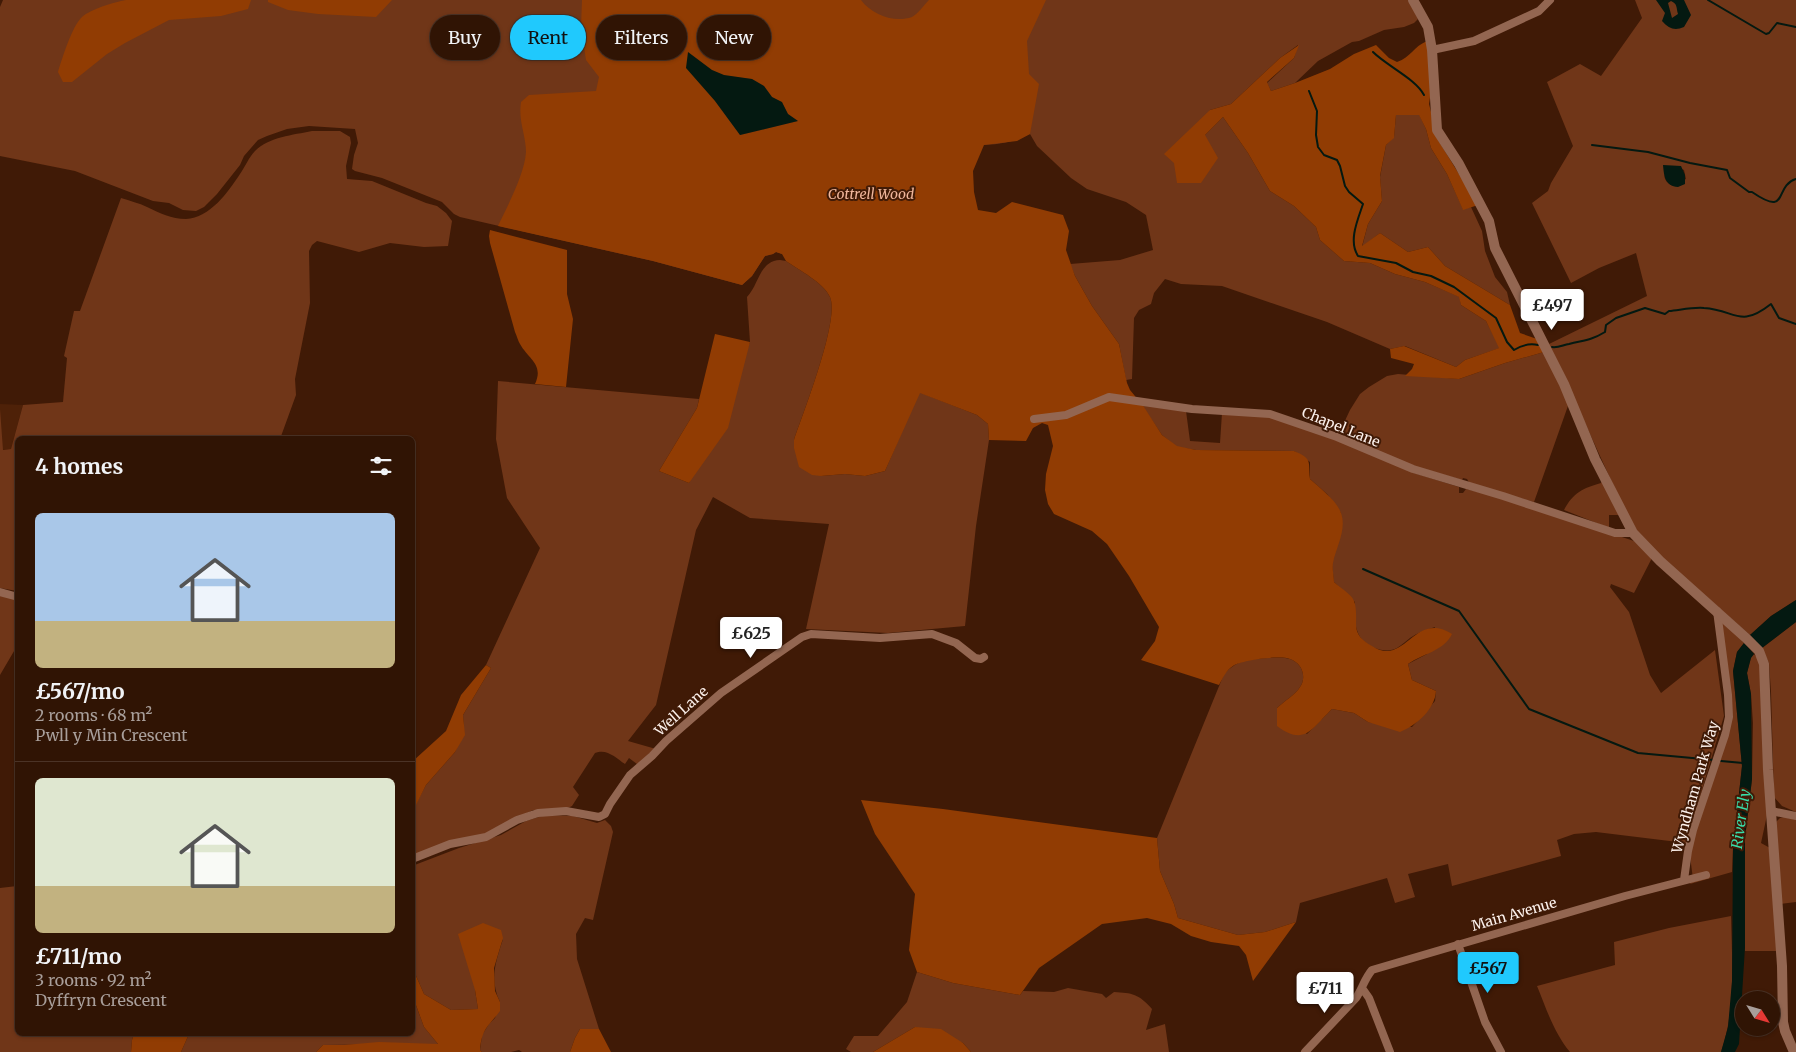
<!DOCTYPE html>
<html lang="en">
<head>
<meta charset="utf-8">
<style>
	body { margin:0; font-family:Merriweather,serif; background:#381d0e; color:#f1f3f6; height:100vh; display:flex; flex-direction:column; font-size:19px; white-space:nowrap }
	* { box-sizing:border-box; margin:0 }
	p { font-size:16px; color:#a89e9a }
	.icon { flex:none; width:28px; height:28px; fill:none; stroke:currentColor; stroke-width:2; stroke-linecap:round; stroke-linejoin:round }
	.map { position:relative; flex:1; overflow:hidden }
	.drawer { position:absolute; left:15px; top:436px; width:400px; height:600px; display:flex; flex-direction:column; background:#301404; border-radius:8px; box-shadow:0 1px 4px #0004,0 0 0 1px #4b3326 }
	.drawer>* { flex:none }
	.hud { position:absolute; left:430px; top:15px; width:475px; height:45px; display:flex; gap:10px }
	.needle { width:32px; rotate:127deg }
	.buttons { position:absolute; left:1735px; top:991px; display:grid; gap:10px }
	.buttons a { display:grid; place-items:center; width:45px; height:45px; border-radius:50%; background:#301404; box-shadow:0 1px 4px #0004,0 0 0 1px #4b3326; font-size:25px }
	.price { position:absolute; translate:-50% -42px; padding:0 11px; border-radius:5px; background:#fff; color:#222; font-size:16px; line-height:32px; filter:drop-shadow(0 1px 2px #0008) }
	.price::after { content:''; position:absolute; left:50%; top:30px; width:15px; height:11px; margin-left:-8px; background:inherit; clip-path:polygon(0 0,100% 0,50% 100%) }
	.price.selected { background:#20c9fd; color:#111 }
	ul { padding:0; list-style:none }
	li { display:grid; align-content:center; gap:10px; height:265px; padding:0 20px }
	li+li { border-top:1px solid #4b3326 }
	li span { display:grid; place-items:center; height:155px; border-radius:8px; color:#555 }
	li>.icon { margin-inline-start:auto }
	span .icon { width:90px; height:90px; fill:#fffc; stroke-width:1 }
	li b { font-size:21px }
	h2 { display:flex; justify-content:space-between; align-items:center; height:60px; padding:0 20px; font-size:21px }
	.chip { padding:0 18px; border-radius:22px; background:#301404; box-shadow:0 1px 4px #0004,0 0 0 1px #4b3326; font-size:18px; line-height:45px }
	.chip.selected { background:#20c9fd; color:#111 }
	.map>svg:first-child { display:block }
	.built { fill:#4e2108 }
	.green { fill:#703618; fill-rule:evenodd }
	.forest { fill:#913c03; fill-rule:evenodd }
	.water { fill:#041911; fill-rule:evenodd }
	.lines { fill:none; stroke-linecap:round; stroke-linejoin:round }
	.stream { stroke:#041911; stroke-width:2 }
	.minor { stroke:#936651; stroke-width:8 }
	.tertiary { stroke:#936651; stroke-width:10 }
	.labels { text-anchor:middle; stroke-width:4; stroke-linejoin:round; paint-order:stroke }
	.park-label { font-size:14px; font-style:italic; fill:#f0b69b; stroke:#401a06 }
	.street-label { font-size:14px; fill:#fcf1ec; stroke:#401a06 }
	.water-label { font-size:15px; font-style:italic; fill:#38dda8; stroke:#401a06 }
</style>
</head>
<body>
<div class="map">
<svg width="1796" height="1052" viewBox="0 0 1796 1052">
	<rect width="100%" height="100%" fill="#401a06"/>
	<path class="built" d="M0 404 23 405 11 449 0 450Z"/>
	<path class="green" d="M3 0H1410L1418 19 1414 23 1404 27 1384 30 1359 41 1352 42 1318 61 1295 83 1271 91 1267 83 1294 58 1298 45 1280 58 1231 104 1210 110 1205 135 1223 117 1248 153 1270 191 1294 206 1316 227 1320 240 1344 261 1370 263 1395 274 1425 282 1460 297 1461 305 1486 321 1500 348 1465 360 1456 367 1405 346 1390 349 1327 322 1222 286 1181 284 1165 279 1154 293 1151 304 1139 310 1134 318 1132 379 1126 380 1119 344 1092 306 1075 276 1070 264 1120 260 1153 250 1146 215 1126 202 1087 189 1071 178 1037 146 1030 134C1014 142 998 145 980 145L782 254 776 252 773 254 765 256 752 276 742 285 653 261 460 217 454 214 442 202 382 178 355 171 352 169 354 155 358 143 355 129 309 126 287 129 267 136 258 140 244 156 240 165 217 194 204 207 196 211 183 210 169 203 153 201 75 171 0 156V7Z
		M1635 0H1796V600L1771 616 1750 635 1675 569 1638 534 1631 524 1549 344 1647 296 1636 253 1599 268 1571 283 1532 203 1548 191 1551 183 1573 146 1547 82 1580 64 1601 76 1642 18ZM1669 166H1675L1684 170 1686 179 1673 186C1663 181 1662 175 1669 166Z
		M1419 114 1426 129 1431 148 1447 174 1463 209 1471 207 1482 231 1485 251 1495 277 1507 292 1510 305 1445 266 1428 247 1408 252 1380 233 1362 247 1368 224 1382 201 1380 177 1386 145 1394 137 1396 115Z
		M312 131H340L350 137 351 143 346 166 347 179 372 181 426 203 437 206 446 213 452 221 448 246 424 247 390 243 359 252 317 241 312 245 309 251 310 303 295 379 296 395 280 439H18L17 591 0 588V409L3 450 11 449 23 405 63 402 67 358 64 356 74 311H80L121 198C130 201 139 203 147 207 160 213 171 219 186 219 210 218 228 192 240 174 245 167 249 157 255 151 269 137 293 135 312 131Z
		M780 260 786 261C799 270 824 283 830 297 840 320 803 413 794 440L821 476 845 474 865 476 885 471 919 392 977 415 988 424 989 440 976 526 965 626 888 633 806 629 829 524 750 518 713 497 696 530 656 705 628 741 656 749 647 759 637 764 629 758 625 764C616 758 607 748 595 753L573 787 579 795 572 806 564 810H533L484 835 413 855 412 811 426 785 455 752 464 730 463 715 491 668 486 665 540 548 507 498 496 439 498 381 699 399 697 408 659 471 689 483 750 342 747 297C759 285 759 261 780 260Z
		M1544 352 1569 403 1534 502 1470 484 1467 479 1463 478 1462 480 1410 465 1348 439 1342 427 1350 410 1360 394 1369 387 1387 376 1398 374 1459 379 1505 363Z
		M1141 404 1186 411 1190 441 1220 443 1222 413 1271 416 1342 442 1414 473 1459 487V493H1463L1466 489 1507 499 1634 541 1653 556 1634 593 1611 584 1610 587 1629 612 1650 675 1661 693 1715 650 1724 716 1686 843 1596 832 1574 834 1557 840 1561 856 1452 886 1448 864 1408 874 1415 897 1395 903 1387 878 1300 903 1296 922 1265 932 1238 935 1178 918 1174 904 1160 871 1157 838 1224 674C1230 668 1235 664 1243 661 1251 659 1283 656 1290 659 1302 663 1307 677 1300 687 1296 694 1283 702 1277 708L1307 734 1332 709 1354 713 1368 722 1412 727 1435 701 1436 691 1412 680 1408 664 1427 654 1435 627C1426 630 1417 633 1410 638 1406 641 1402 645 1397 648 1385 655 1363 646 1358 633 1354 624 1355 612 1355 602L1334 582 1332 565 1341 513 1327 494 1310 479V462L1294 451 1196 450 1177 447 1162 435Z
		M1603 478 1620 515H1609V528L1564 510C1573 493 1583 488 1601 483Z
		M0 593 18 599 17 646 0 675Z
		M1796 622V812L1782 806 1774 797 1771 692 1769 663 1762 648Z
		M1722 623 1729 625 1744 643 1737 652 1733 671 1742 766 1733 848 1732 872 1690 884 1693 879 1690 856 1696 831 1727 735Z
		M1754 654 1759 660 1762 686 1767 815 1761 843 1770 848 1777 951H1745V838L1752 779 1753 723 1751 694 1747 673 1751 657Z
		M545 815 573 816 597 823 605 820 611 826 613 832 593 920 585 918 576 934 577 959 599 1029H580L575 1038 570 1052H522L519 1050 511 1052H482L480 1050 482 1035 489 1024 495 1018 500 1002C489 979 496 961 503 939L475 990 478 1009 451 1010 424 994 413 969 412 866 459 848 501 835 526 821Z
		M1784 817 1796 820V902L1780 904 1776 822 1780 818Z
		M17 886 18 1034H134L132 1040 131 1052H0V888Z
		M1731 916C1732 959 1736 1010 1721 1052H1570C1554 1033 1546 1008 1537 986L1615 965 1614 942 1669 928Z
		M917 972 953 983 1020 995 1023 991 1054 992 1068 988 1102 994 1106 998 1114 992C1132 993 1139 994 1152 1009L1146 1030 1165 1024 1169 1052H971L963 1043 915 1027 873 1052H851L846 1049 854 1036H878L907 1002Z
		M413 997 424 1027 438 1044 323 1045 316 1052H181L189 1034H412Z"/>
	<path class="forest" d="M126 0H251L248 9 221 16 169 20 125 43 107 54 72 82H63L58 72C62 59 72 26 82 17 91 9 114 2 126 0Z
		M268 0H392L376 17 318 14 288 10 268 2Z
		M582 0H861C872 15 894 23 912 17 918 14 924 5 929 0H1046L1027 41 1029 74 1039 84 1030 134 1017 141 984 145 973 171 974 192 978 210 996 213 1012 202 1063 215 1069 231 1066 250 1075 276 1092 306 1119 344 1127 383 1130 390 1144 407 1162 435 1177 446 1196 450 1294 451C1313 459 1308 461 1310 479 1320 488 1337 501 1341 513 1347 530 1336 547 1333 563 1332 569 1334 576 1334 582 1340 588 1354 595 1355 604 1359 624 1349 633 1372 646 1376 649 1382 651 1387 651 1409 651 1420 614 1452 634 1444 651 1422 654 1408 664L1412 680 1436 691C1435 709 1417 725 1400 732L1368 722 1354 713 1332 709C1312 728 1305 747 1277 726V708C1283 702 1296 694 1300 687 1307 677 1302 663 1290 659 1280 655 1241 660 1233 666 1226 670 1223 678 1219 685L1141 660 1155 641 1159 627 1129 576 1107 544 1092 531 1054 514 1048 504 1045 490 1046 474 1053 446 1048 425 1042 423 1033 428 1026 441 989 440 988 424 977 415 920 393 885 471 865 476 845 474 821 476 812 475 799 467 794 448V440C803 413 840 320 830 297 824 283 799 270 786 261L782 254 776 252 773 254 765 256 752 276 742 285 653 261 498 226C507 207 525 173 526 152 526 135 518 121 521 102L529 95 596 91 599 77 586 60 581 28ZM712 70 724 76 752 79 764 86 772 97 781 102 788 114 798 121 740 135 715 101Z
		M1427 41 1432 84 1429 104 1438 140 1478 205 1463 210 1447 174 1431 148 1426 129 1419 115H1396L1394 138 1386 145 1380 176 1382 201 1368 224 1362 246 1380 233 1408 252 1428 247 1445 266 1510 305 1520 333 1537 339 1544 352 1505 363 1459 379 1405 376 1412 369 1414 364 1391 358 1390 349 1404 346 1456 367 1465 360 1499 348 1486 321 1461 305 1459 297 1425 282 1395 274 1370 263 1344 261 1320 240 1316 227 1294 206 1270 191 1248 153 1223 117 1205 135 1218 158 1201 183H1177L1174 163 1164 154 1210 110 1231 104 1280 58 1299 45 1294 58 1267 82 1271 91 1295 83 1330 69 1354 54 1376 45 1389 58 1397 62C1411 57 1413 47 1427 41Z
		M490 230 567 250V294L573 319 566 387 535 384C544 364 529 360 520 344 518 341 517 336 515 332L490 243 489 236Z
		M715 334 750 342 728 428 689 483 659 471 697 408Z
		M486 665 491 668 463 715 465 735 455 752 426 785 413 811V761L446 731 461 695Z
		M861 800 943 809 1157 838 1160 871 1174 904 1178 918 1238 935 1265 932 1296 922 1253 981 1246 955 1239 946 1211 942 1191 936 1171 924 1147 918 1102 924 1039 968 1020 995 953 983 917 972 909 950 915 894 875 834Z
		M483 923 501 930 503 938 494 968 495 991 500 1002V1011C488 1027 482 1028 480 1050L482 1052H316L323 1045H344L379 1042 438 1044 424 1027 413 997V969L424 994 451 1010 478 1009 475 990 458 934Z
		M915 1027 941 1029 963 1043 971 1052H873Z
		M580 1029H599L611 1052H570L575 1038Z
		M134 1034H189L181 1052H131L132 1040Z"/>
	<path class="water" d="M1656 0H1684L1691 15 1684 27C1675 31 1669 29 1662 21L1665 13ZM1671 1C1678 4 1676 8 1678 14L1672 18 1668 3Z
		M688 52 712 70 724 75 752 79 764 86 772 97 782 102 788 114 798 121 740 135 715 101 686 68Z
		M1663 165 1681 166 1685 175V184L1678 187C1665 186 1664 176 1663 165Z
		M1796 600V622L1762 648 1750 635 1771 616Z
		M1744 643 1754 654 1751 658 1747 673 1751 694 1752 779 1745 838V947L1739 1044 1735 1052H1721L1728 1027 1732 981 1733 848 1742 766 1733 671 1737 652Z"/>
	<g class="lines">
		<path class="stream" d="M1708 0 1766 34 1769 33 1777 23 1796 27
			M1373 52C1387 66 1416 79 1424 95
			M1309 91 1317 111 1316 135 1318 147 1324 155 1337 160 1340 166 1345 186 1349 192 1363 204C1358 219 1348 241 1358 256L1396 263 1413 272 1431 276 1454 287 1496 318 1507 342 1514 350C1522 345 1529 343 1538 345
			M1592 145 1648 152 1690 163 1727 170 1730 178 1749 192H1752C1790 218 1773 186 1796 179
			M1552 347C1558 348 1563 345 1569 344 1584 340 1590 341 1605 332L1606 325 1616 318 1645 308 1665 314 1669 311C1680 310 1693 307 1704 308 1736 310 1739 329 1771 304L1779 318 1796 324
			M1363 569 1459 611 1529 709 1638 753 1714 760
			M1721 761 1743 763"/>
		<path class="minor" d="M1432 50 1474 41 1539 11 1550 0
			M1034 419 1066 415 1109 397 1192 409 1270 414 1337 437 1413 469 1503 496 1615 533H1633
			M0 592 18 597
			M1771 811 1796 816
			M412 859 450 844 486 837 517 820 538 813 566 811 599 817 605 814 610 804 630 775 652 756 666 741 721 693 802 637 811 634 880 638 932 634 956 643 975 658 981 659 984 657
			M1684 880 1688 851 1693 830 1725 735 1729 717 1728 695 1717 611
			M1458 944 1485 1022 1501 1052
			M1362 988 1369 998 1390 1052
			M1305 1052 1356 998C1362 989 1365 978 1372 970L1625 896 1706 875"/>
		<path class="tertiary" d="M1413 0 1428 27 1432 50 1437 130 1459 164 1489 221 1495 248 1564 384 1595 459 1633 533 1660 561 1746 638 1759 651 1764 664 1768 770 1782 966 1783 1022 1785 1031 1794 1052"/>
	</g>
	<g class="labels">
		<g class="park-label">
			<text x="871" y="199">Cottrell Wood</text>
		</g>
		<g class="street-label">
			<text transform="translate(1341 427) rotate(22)" y="5">Chapel Lane</text>
			<text transform="translate(681 711) rotate(-42)" y="5">Well Lane</text>
			<text transform="translate(1695 787) rotate(-74)" y="5">Wyndham Park Way</text>
			<text transform="translate(1514 914) rotate(-16)" y="5">Main Avenue</text>
		</g>
		<g class="water-label">
			<text transform="translate(1741 819) rotate(-82)" y="5">River Ely</text>
		</g>
	</g>
</svg>
<div class="buttons">
<a><svg class="needle" viewBox="-14 -14 28 28"><path d="M0-13l5 13h-10z" fill="#e53935"/><path d="M0 13l5-13h-10z" fill="#a89e9a"/></svg></a>
</div>
<b class="price" style="left:1552px;top:331px">£497</b>
<b class="price" style="left:751px;top:659px">£625</b>
<b class="price selected" style="left:1488px;top:994px">£567</b>
<b class="price" style="left:1325px;top:1014px">£711</b>
<div class="hud">
<a class="chip">Buy</a>
<a class="chip selected">Rent</a>
<a class="chip">Filters</a>
<a class="chip">New</a>
</div>
<section class="drawer">
<h2>4 homes<svg class="icon" aria-label="filters" viewBox="0 0 24 24"><path d="M4 7h16M4 17h16"/><circle cx="9" cy="7" r="2"/><circle cx="15" cy="17" r="2"/></svg></h2>
<ul>
<li><span style="background:linear-gradient(#a9c7e8 70%,#c2b280 0)"><svg class="icon" aria-label="home" viewBox="0 0 24 24"><path d="M3 11l9-7 9 7M6 9v11h12V9"/></svg></span><div><b>£567/mo</b><p>2 rooms · 68 m²</p><p>Pwll y Min Crescent</p></div></li>
<li><span style="background:linear-gradient(#dfe7d0 70%,#c2b280 0)"><svg class="icon" aria-label="home" viewBox="0 0 24 24"><path d="M3 11l9-7 9 7M6 9v11h12V9"/></svg></span><div><b>£711/mo</b><p>3 rooms · 92 m²</p><p>Dyffryn Crescent</p></div></li>
</ul>
</section>
</div>
</body>
</html>
